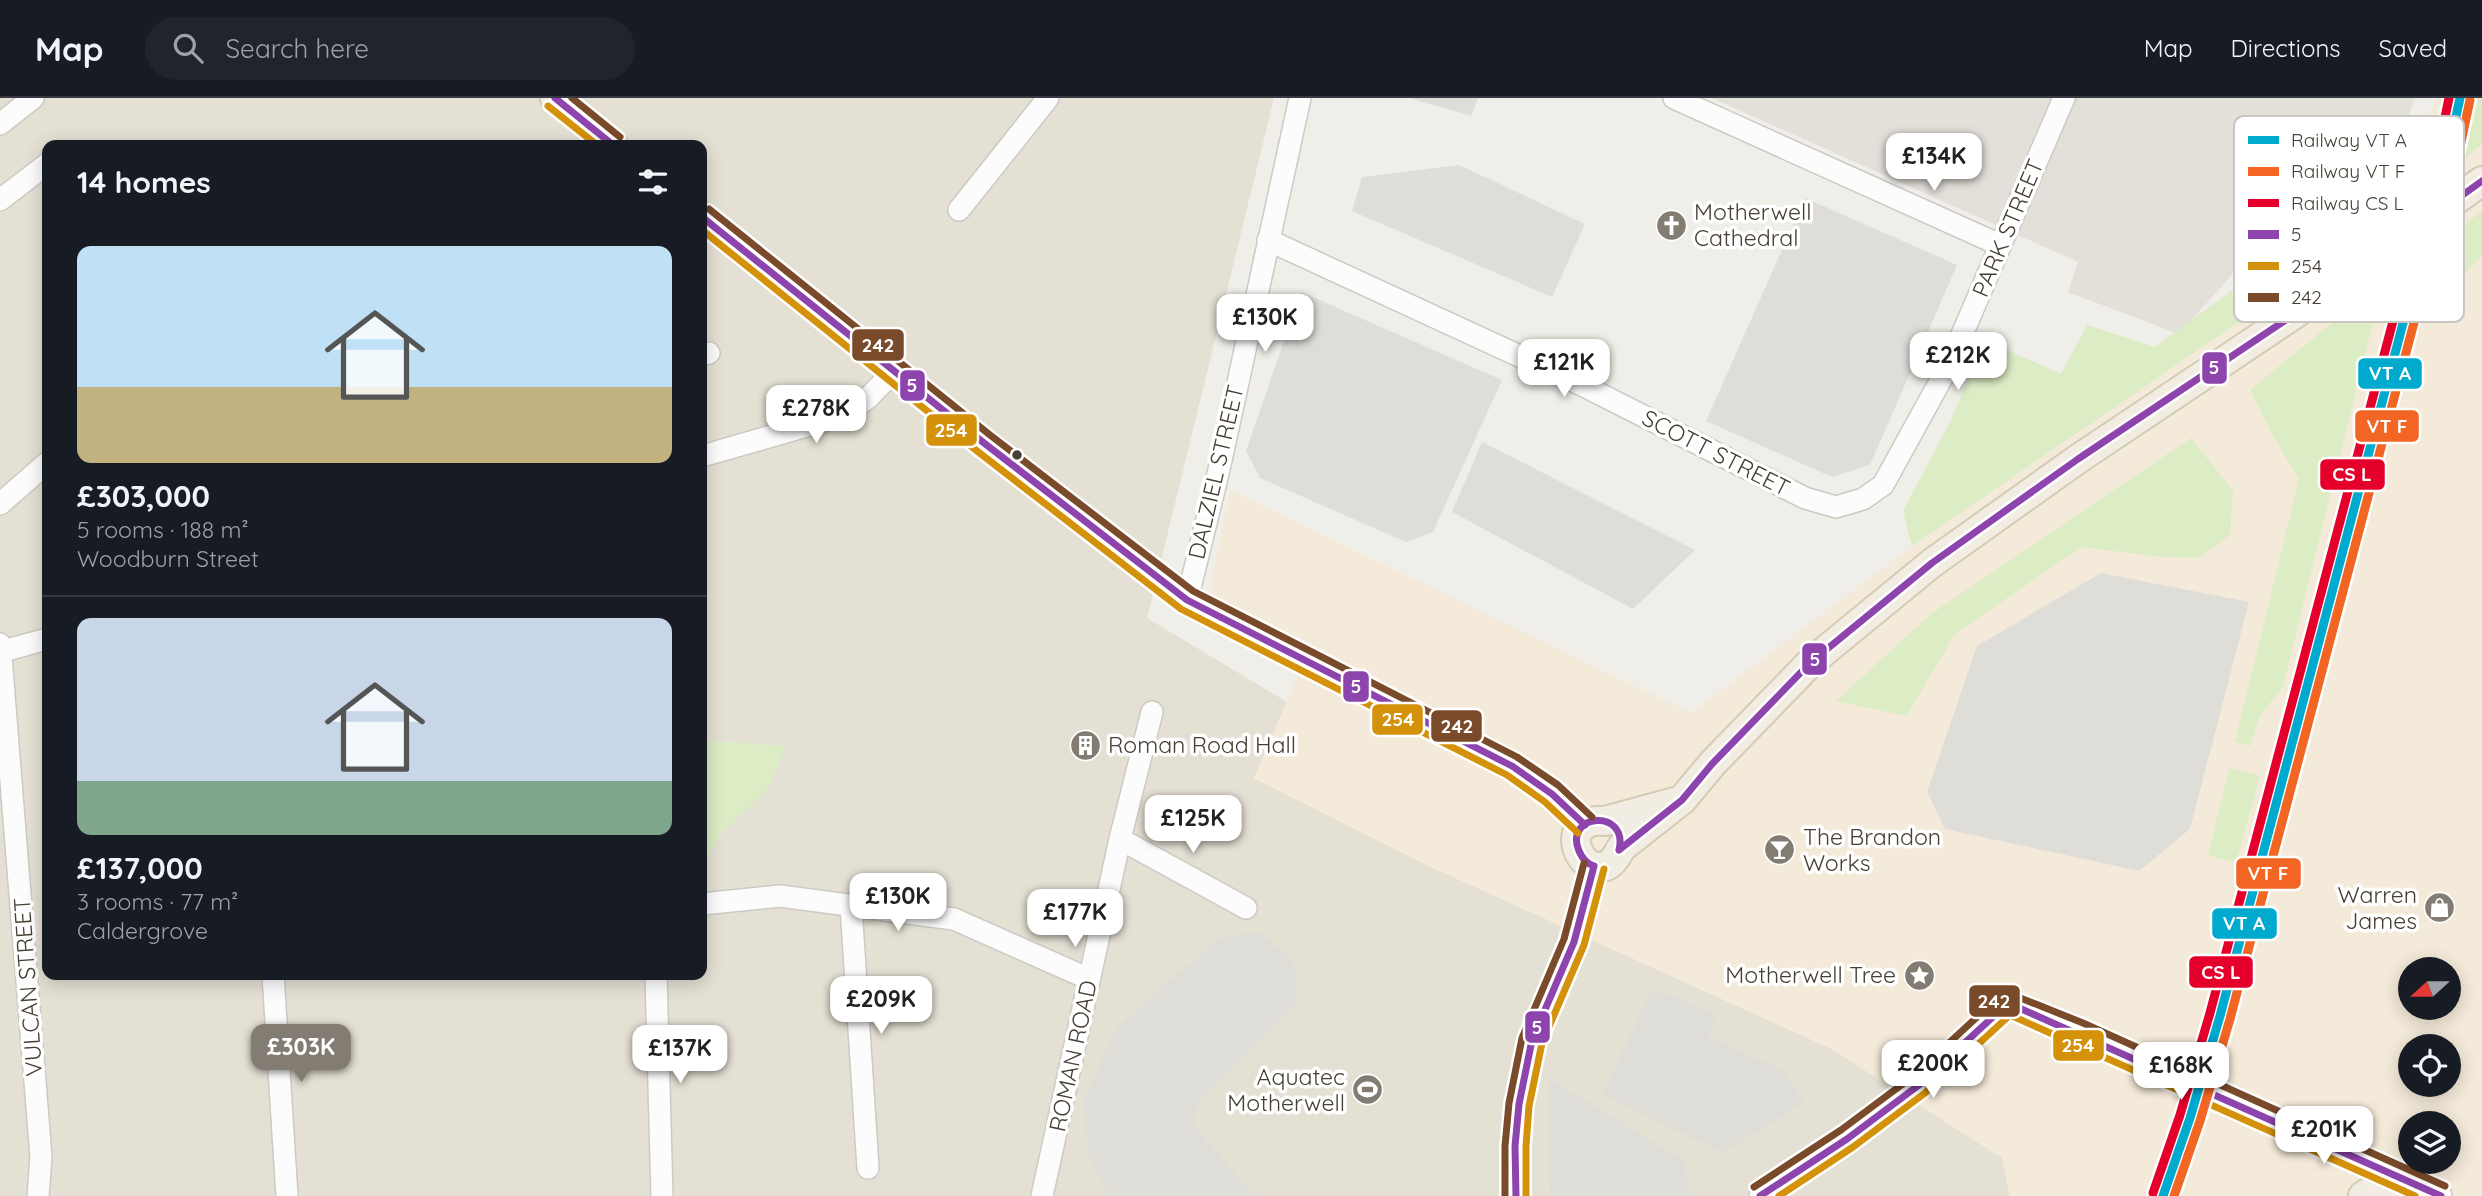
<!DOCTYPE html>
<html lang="en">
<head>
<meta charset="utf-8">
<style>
	body { margin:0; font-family:Quicksand,sans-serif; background:#20242c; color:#f1f3f6; height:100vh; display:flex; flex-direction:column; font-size:26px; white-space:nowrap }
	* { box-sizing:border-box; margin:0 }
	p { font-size:23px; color:#9ea1a6 }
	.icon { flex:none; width:38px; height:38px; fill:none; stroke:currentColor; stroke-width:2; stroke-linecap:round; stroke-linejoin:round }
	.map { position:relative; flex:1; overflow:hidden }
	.panel { position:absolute; left:42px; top:42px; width:665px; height:840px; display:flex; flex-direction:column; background:#171b24; border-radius:14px; box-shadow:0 4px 18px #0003 }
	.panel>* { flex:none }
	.needle { width:46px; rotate:249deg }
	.tools { position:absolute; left:2398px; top:859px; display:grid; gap:14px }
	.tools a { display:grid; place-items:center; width:63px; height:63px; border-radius:50%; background:#171b24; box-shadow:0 4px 18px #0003; font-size:35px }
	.price { position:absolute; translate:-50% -60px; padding:0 16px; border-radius:14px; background:#fff; color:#222; font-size:23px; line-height:46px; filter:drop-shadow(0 2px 4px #0008) }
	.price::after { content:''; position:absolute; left:50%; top:42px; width:21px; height:16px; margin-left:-10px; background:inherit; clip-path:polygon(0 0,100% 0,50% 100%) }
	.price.active { background:#827c72; color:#fff }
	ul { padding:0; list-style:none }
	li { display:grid; align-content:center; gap:14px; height:371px; padding:0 35px }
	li+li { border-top:2px solid #363941 }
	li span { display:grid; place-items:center; height:217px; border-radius:14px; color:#555 }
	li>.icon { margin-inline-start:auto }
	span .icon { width:126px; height:126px; fill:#fffc; stroke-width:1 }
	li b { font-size:30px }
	h2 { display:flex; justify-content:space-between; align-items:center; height:84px; padding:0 35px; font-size:30px }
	header { display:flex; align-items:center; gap:42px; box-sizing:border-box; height:98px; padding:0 35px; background:#171b24; border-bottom:2px solid #363941 }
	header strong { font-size:33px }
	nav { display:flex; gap:38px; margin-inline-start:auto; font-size:24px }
	.search { width:490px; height:63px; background:#20242c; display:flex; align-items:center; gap:18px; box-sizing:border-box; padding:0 24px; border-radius:38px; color:#9ea1a6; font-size:26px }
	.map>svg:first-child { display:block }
	.residential { fill:#e5e0d4; fill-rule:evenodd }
	.commercial { fill:#f4ead9; fill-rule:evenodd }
	.industrial { fill:#e3dfd9 }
	.green { fill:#dcecc5 }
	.parking { fill:#dfddd8 }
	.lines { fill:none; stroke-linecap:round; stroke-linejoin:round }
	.minor-casing { stroke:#cdcac4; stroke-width:24 }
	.major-casing { stroke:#d4cbb3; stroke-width:32 }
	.minor { stroke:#fdfcfc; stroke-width:21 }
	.major { stroke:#f1ede2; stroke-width:28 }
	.rail { stroke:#d9d9d8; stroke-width:5; stroke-dasharray:9 9; stroke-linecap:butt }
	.bus-1-casing { stroke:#fff; stroke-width:12 }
	.bus-2-casing { stroke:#fff; stroke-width:12 }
	.bus-3-casing { stroke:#fff; stroke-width:12 }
	.bus-1 { stroke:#8e44ad; stroke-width:7 }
	.bus-2 { stroke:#d4910a; stroke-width:7 }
	.bus-3 { stroke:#7a4b2a; stroke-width:7 }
	.rail-1-casing { stroke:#fff; stroke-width:14 }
	.rail-2-casing { stroke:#fff; stroke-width:14 }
	.rail-3-casing { stroke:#fff; stroke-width:14 }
	.rail-1 { stroke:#00a9ce; stroke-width:9 }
	.rail-2 { stroke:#f26522; stroke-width:9 }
	.rail-3 { stroke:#e4002b; stroke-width:9 }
	.bus-dot { fill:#463f33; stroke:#fff; stroke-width:2.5 }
	.labels { text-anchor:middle; stroke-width:7; stroke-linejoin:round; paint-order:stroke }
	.poi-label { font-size:23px; fill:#463f33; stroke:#fff; text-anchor:start }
	.street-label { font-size:23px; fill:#463f33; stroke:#fff }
	.key { fill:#fff; stroke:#c8c5c2; stroke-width:2 }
	.key-label { font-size:19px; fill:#463f33 }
	.line-badge { stroke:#fff; stroke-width:2.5 }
	.badge-label { font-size:19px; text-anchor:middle; font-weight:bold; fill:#fff }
</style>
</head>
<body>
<header>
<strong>Map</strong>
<div class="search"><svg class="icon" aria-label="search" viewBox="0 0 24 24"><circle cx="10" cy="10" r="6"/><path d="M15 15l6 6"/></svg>Search here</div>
<nav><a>Map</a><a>Directions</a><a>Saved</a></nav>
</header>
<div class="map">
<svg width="2482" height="1098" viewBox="0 0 2482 1098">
	<rect width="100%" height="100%" fill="#f0eee8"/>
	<path class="residential" d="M0 0H1274L1147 520 1287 604 1254 680 1427 767 1832 951 2002 1060 2010 1098H0ZM47 47H702V877H47Z"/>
	<path class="commercial" d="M2437 0H2482V1098H2010L2002 1060 1832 951 1427 767 1254 680 1312 545 1208 500 1230 392 1691 615 2380 97ZM2410 872H2448V910H2410ZM2410 948H2448V987H2410ZM2410 1026H2448V1064H2410Z"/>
	<path class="industrial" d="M1712 0H2415L2380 97 2346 49 2179 236 2068 194 2078 164Z"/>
	<path class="green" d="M2475 0H2482V46L2460 64Z
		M2361 54 2397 110 2344 152 1912 448 1903 413 1951 322 1985 242 2061 276 2087 227 2155 249 2231 193 2284 167 2306 119Z
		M2482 113V157L2431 210 2442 144Z
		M2383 183 2283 589 2259 619 2250 648 2235 644 2299 381 2272 336 2250 292Z
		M2191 340 2233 393 2230 437 2198 460 2161 459 2081 449 1955 536 1906 618 1836 603 1931 516Z
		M702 642 786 648 769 690 719 738 702 770Z
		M2229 670 2260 678 2236 765 2208 757Z"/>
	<path class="parking" d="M1409 0H1478L1471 18Z
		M1459 67 1585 126 1552 199 1352 113 1362 79Z
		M1805 100 1957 167 1870 367 1832 379 1706 323Z
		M1301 194 1502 282 1433 434 1406 444 1260 380 1246 353Z
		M1482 344 1695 452 1633 511 1452 414Z
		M2101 475 2249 504 2190 731 2139 773 1945 731 1927 694 1977 548Z
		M1259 834 1294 864 1298 903 1196 1008 1195 1030 1256 1098H1109L1088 1055 1084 1003 1116 930 1219 840Z
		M1653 890 1715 917 1709 939 1784 973 1804 1004 1723 1055 1602 996Z
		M1549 980 1684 1063 1691 1098H1550Z"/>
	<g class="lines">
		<defs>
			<path id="minor" d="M1674 0 2000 147
				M0 26 33 0
				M0 102 47 66
				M959 112 1048 0
				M1268 142 1580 286 1805 400 1836 409 1863 401 1883 387 1948 269 2064 0
				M702 257 709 255
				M702 358 845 317 869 299 894 273
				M0 406 47 365
				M1187 502 1218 376 1300 0
				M0 546 41 1059 38 1098
				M0 554 47 541
				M1120 741 1246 810
				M702 806 780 798 954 821 1089 881
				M851 808 868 1070
				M273 877 287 1098
				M656 877 662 1098
				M1042 1098 1120 741 1152 614
				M1760 1098 1847 1041 1919 987 2008 905 2079 935 2441 1098"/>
			<path id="major" d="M555 0 613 47
				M702 119 984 345 1187 502 1512 668 1552 696 1585 727
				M1682 702 1605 723C1544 718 1594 808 1621 750L1682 702 1712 666 1810 565 1932 465 2078 361 2326 195 2482 83
				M1516 1098 1515 1048 1519 1006 1532 942 1574 844 1594 768
				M2363 1098C2377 1088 2390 1091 2405 1098"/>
		</defs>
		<use href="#minor" class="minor-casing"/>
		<use href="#major" class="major-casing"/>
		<use href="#minor" class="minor"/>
		<use href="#major" class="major"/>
		<path class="rail" d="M2435 54 2444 0"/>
		<defs>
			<path id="bus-1" d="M555 0 613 47
				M702 119 984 345 1187 502 1512 668 1552 696 1585 727
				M1619 752 1682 702 1712 666 1810 565 1932 465 2078 361 2326 195 2482 83
				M1594 768C1587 766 1582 760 1579 753 1563 715 1629 710 1619 752
				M1516 1098 1515 1048 1519 1006 1532 942 1574 844 1594 768
				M1760 1098 1847 1041 1919 987 2008 905 2441 1098"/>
			<path id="bus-2" d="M548 8 597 47
				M702 132 977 353 1181 511 1507 677 1545 704 1578 735
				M1526 1098V1048L1529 1008 1542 945 1584 847 1604 771
				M1779 1098 1853 1049 1925 995 2010 917 2415 1098"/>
			<path id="bus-3" d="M572 0 620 39
				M709 111 990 337 1193 493 1517 659 1558 687 1592 719
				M1754 1089 1841 1032 1912 979 2001 897 2008 895 2083 925 2445 1088
				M1505 1098V1048L1509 1005 1522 940 1564 841 1584 765"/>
		</defs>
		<use href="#bus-1" class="bus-1-casing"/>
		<use href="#bus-2" class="bus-2-casing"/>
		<use href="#bus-3" class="bus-3-casing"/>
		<use href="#bus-1" class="bus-1"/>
		<use href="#bus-2" class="bus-2"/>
		<use href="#bus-3" class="bus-3"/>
		<defs>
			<path id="rail-1" d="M2163 1098 2190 1020 2220 918 2448 55 2460 0"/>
			<path id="rail-2" d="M2174 1098 2200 1023 2230 921 2458 58 2470 2"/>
			<path id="rail-3" d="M2153 1095 2180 1017 2210 915 2438 53 2449 0"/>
		</defs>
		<use href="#rail-1" class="rail-1-casing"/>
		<use href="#rail-2" class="rail-2-casing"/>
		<use href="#rail-3" class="rail-3-casing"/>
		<use href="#rail-1" class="rail-1"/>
		<use href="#rail-2" class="rail-2"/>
		<use href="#rail-3" class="rail-3"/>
	</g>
	<defs>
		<symbol id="church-disc" viewBox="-11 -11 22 22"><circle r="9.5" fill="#827c72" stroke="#fff"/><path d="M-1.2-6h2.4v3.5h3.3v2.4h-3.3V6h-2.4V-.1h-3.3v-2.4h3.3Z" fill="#fff"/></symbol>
		<symbol id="building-disc" viewBox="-11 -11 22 22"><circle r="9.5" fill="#827c72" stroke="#fff"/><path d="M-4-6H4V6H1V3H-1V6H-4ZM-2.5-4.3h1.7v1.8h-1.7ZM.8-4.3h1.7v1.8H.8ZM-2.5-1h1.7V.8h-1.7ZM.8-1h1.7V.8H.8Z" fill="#fff"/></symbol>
		<symbol id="bar-disc" viewBox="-11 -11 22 22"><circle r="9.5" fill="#827c72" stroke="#fff"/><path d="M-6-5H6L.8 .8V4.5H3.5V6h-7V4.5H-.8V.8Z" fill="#fff"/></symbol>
		<symbol id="shop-disc" viewBox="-11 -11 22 22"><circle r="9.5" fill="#827c72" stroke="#fff"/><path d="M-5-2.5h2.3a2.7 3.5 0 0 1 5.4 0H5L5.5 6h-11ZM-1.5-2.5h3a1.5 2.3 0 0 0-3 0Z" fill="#fff"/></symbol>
		<symbol id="sight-disc" viewBox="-11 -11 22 22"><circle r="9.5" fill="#827c72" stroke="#fff"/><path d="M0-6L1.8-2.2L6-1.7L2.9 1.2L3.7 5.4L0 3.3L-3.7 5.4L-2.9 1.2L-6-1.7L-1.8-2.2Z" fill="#fff"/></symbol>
		<symbol id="stadium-disc" viewBox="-11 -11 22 22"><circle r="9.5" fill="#827c72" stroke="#fff"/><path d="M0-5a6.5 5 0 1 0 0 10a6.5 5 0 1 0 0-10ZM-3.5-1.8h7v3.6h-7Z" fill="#fff"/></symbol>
	</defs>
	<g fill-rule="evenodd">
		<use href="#church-disc" x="1654" y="110" width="35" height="35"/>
		<use href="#building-disc" x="1068" y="630" width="35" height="35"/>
		<use href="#bar-disc" x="1762" y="734" width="35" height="35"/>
		<use href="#shop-disc" x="2422" y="792" width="35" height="35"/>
		<use href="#sight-disc" x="1902" y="860" width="35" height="35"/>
		<use href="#stadium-disc" x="1350" y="974" width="35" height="35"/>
	</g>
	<circle class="bus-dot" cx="1017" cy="357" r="6"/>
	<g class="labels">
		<g class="poi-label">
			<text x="1694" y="122">Motherwell<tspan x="1694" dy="26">Cathedral</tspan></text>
			<text x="1108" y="655">Roman Road Hall</text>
			<text x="1803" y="747">The Brandon<tspan x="1803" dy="26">Works</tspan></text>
			<text x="2417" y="805" text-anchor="end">Warren<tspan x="2417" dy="26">James</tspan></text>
			<text x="1896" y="885" text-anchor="end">Motherwell Tree</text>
			<text x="1345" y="987" text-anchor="end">Aquatec<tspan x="1345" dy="26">Motherwell</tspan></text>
		</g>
		<g class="street-label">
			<text transform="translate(2008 130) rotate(-67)" y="8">PARK STREET</text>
			<text transform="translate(1716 355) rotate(27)" y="8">SCOTT STREET</text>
			<text transform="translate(1216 374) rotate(-77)" y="8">DALZIEL STREET</text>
			<text transform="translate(28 889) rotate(-94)" y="8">VULCAN STREET</text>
			<text transform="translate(1073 958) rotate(-78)" y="8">ROMAN ROAD</text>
		</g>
	</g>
	<rect x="2234" y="18" width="230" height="206" rx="10" class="key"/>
	<rect x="2248" y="38" width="31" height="8" fill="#00a9ce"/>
	<rect x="2248" y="69" width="31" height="9" fill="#f26522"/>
	<rect x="2248" y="101" width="31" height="8" fill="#e4002b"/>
	<rect x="2248" y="132" width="31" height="9" fill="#8e44ad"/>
	<rect x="2248" y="164" width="31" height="8" fill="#d4910a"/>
	<rect x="2248" y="195" width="31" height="9" fill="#7a4b2a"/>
	<g class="key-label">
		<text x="2291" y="49">Railway VT A</text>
		<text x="2291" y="80">Railway VT F</text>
		<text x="2291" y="112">Railway CS L</text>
		<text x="2291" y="143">5</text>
		<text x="2291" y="175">254</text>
		<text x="2291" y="206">242</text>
	</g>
	<g class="line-badge">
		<rect x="851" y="230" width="54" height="34" rx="7" fill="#7a4b2a"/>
		<rect x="2201" y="253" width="27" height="34" rx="7" fill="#8e44ad"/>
		<rect x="2357" y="259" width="66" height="33" rx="7" fill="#00a9ce"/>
		<rect x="899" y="271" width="27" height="33" rx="7" fill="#8e44ad"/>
		<rect x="2354" y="311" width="66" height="34" rx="7" fill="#f26522"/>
		<rect x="925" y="315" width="53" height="34" rx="7" fill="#d4910a"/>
		<rect x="2319" y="360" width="67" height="33" rx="7" fill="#e4002b"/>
		<rect x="1801" y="544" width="27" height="34" rx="7" fill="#8e44ad"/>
		<rect x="1342" y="572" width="28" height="33" rx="7" fill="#8e44ad"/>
		<rect x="1371" y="605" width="53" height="33" rx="7" fill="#d4910a"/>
		<rect x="1430" y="611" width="53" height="34" rx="7" fill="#7a4b2a"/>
		<rect x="2235" y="759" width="67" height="33" rx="7" fill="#f26522"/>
		<rect x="2211" y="809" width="67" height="33" rx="7" fill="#00a9ce"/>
		<rect x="2188" y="857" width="66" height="34" rx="7" fill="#e4002b"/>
		<rect x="1968" y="886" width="53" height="34" rx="7" fill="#7a4b2a"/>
		<rect x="1524" y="912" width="27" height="34" rx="7" fill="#8e44ad"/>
		<rect x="2052" y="931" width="53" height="33" rx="7" fill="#d4910a"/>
	</g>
	<g class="badge-label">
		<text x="878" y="254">242</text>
		<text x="2214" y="276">5</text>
		<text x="2390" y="282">VT A</text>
		<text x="912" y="294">5</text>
		<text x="2387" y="335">VT F</text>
		<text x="951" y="339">254</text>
		<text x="2352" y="383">CS L</text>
		<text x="1815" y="568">5</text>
		<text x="1356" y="595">5</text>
		<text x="1398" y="628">254</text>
		<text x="1457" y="635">242</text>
		<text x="2268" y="782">VT F</text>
		<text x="2244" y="832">VT A</text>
		<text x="2221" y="881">CS L</text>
		<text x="1994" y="910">242</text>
		<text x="1537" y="936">5</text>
		<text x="2078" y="954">254</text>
	</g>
</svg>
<div class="tools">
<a><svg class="needle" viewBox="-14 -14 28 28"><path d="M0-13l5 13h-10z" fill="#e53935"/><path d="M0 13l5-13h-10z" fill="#9ea1a6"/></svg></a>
<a><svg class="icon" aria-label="locate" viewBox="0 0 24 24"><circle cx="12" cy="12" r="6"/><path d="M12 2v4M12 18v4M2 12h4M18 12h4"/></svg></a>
<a><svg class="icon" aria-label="layers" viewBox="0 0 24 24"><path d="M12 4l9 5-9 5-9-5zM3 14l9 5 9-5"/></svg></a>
</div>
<b class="price" style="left:1934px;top:95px">£134K</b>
<b class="price" style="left:1265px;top:256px">£130K</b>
<b class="price" style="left:1958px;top:294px">£212K</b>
<b class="price" style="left:1564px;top:301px">£121K</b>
<b class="price" style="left:816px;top:347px">£278K</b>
<b class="price" style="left:1193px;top:757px">£125K</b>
<b class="price" style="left:898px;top:835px">£130K</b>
<b class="price" style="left:1075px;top:851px">£177K</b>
<b class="price" style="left:881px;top:938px">£209K</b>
<b class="price active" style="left:301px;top:986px">£303K</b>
<b class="price" style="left:680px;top:987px">£137K</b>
<b class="price" style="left:1933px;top:1002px">£200K</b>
<b class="price" style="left:2181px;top:1004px">£168K</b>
<b class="price" style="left:2324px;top:1068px">£201K</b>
<section class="panel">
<h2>14 homes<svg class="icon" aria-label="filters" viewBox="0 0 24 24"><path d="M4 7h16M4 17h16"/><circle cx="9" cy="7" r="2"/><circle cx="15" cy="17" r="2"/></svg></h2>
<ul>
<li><span style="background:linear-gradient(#bfe0f5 65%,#c2b280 0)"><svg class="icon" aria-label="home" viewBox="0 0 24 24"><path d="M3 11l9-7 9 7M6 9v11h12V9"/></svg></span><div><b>£303,000</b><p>5 rooms · 188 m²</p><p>Woodburn Street</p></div></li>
<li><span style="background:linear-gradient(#c9d6e8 75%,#7fa58c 0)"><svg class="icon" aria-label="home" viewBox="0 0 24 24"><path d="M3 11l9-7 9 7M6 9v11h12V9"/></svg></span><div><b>£137,000</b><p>3 rooms · 77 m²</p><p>Caldergrove</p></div></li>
</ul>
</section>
</div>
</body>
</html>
